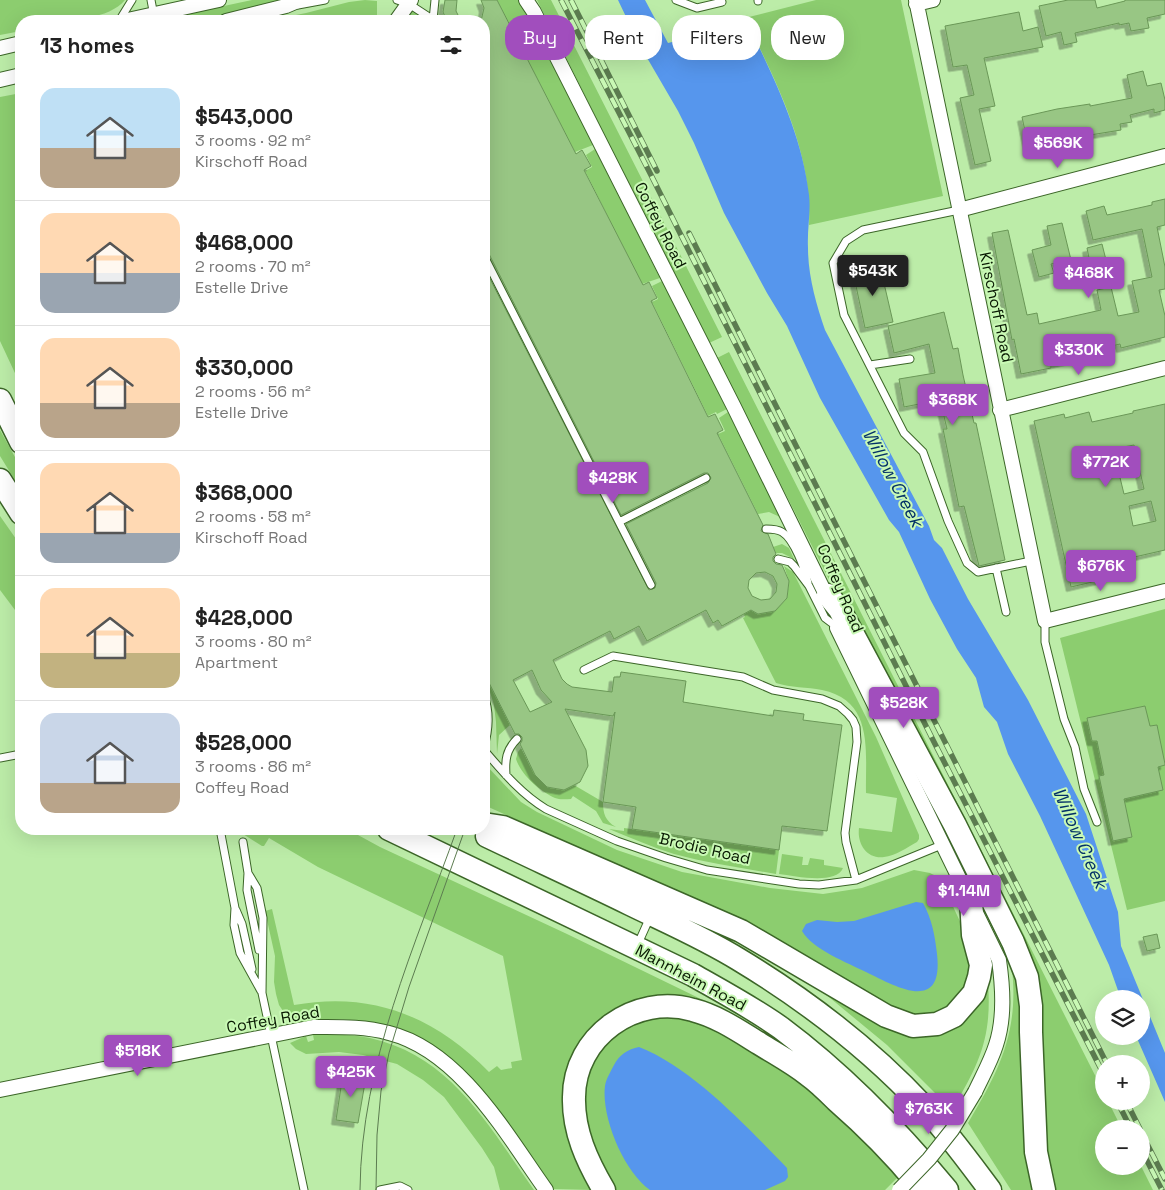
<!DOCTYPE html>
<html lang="en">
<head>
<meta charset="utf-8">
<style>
	body { margin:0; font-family:"Space Grotesk",sans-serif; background:#f6f6f6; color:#222; height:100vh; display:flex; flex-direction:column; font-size:19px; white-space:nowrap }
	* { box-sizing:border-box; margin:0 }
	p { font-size:16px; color:#767676 }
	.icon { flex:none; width:28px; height:28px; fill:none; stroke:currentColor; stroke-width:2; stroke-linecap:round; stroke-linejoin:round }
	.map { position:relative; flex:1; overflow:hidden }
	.sheet { position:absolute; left:15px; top:15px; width:475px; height:820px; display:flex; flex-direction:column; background:#fff; border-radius:20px; box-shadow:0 5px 20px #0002 }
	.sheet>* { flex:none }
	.hud { position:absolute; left:505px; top:15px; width:475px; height:45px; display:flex; gap:10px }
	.tools { position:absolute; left:1095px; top:990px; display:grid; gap:10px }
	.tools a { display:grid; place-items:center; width:55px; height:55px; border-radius:50%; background:#fff; box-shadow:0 5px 20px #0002; font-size:25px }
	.price { position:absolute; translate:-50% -42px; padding:0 11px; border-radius:5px; background:#a14ebd; color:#fff; font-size:16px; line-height:32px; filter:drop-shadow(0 1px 2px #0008) }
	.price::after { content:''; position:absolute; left:50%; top:30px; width:15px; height:11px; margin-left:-8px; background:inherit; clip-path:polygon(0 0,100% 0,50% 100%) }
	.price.active { background:#222; color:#fff }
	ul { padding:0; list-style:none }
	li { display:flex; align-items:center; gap:15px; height:125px; padding:0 25px }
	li+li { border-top:1px solid #e0e0e0 }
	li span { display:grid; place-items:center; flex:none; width:140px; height:100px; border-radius:15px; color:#555 }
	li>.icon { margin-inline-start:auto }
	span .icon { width:60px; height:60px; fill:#fffc; stroke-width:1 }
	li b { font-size:21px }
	h2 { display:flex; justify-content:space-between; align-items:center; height:60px; padding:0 25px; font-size:21px }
	.tag { padding:0 18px; border-radius:20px; background:#fff; box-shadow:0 5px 20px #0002; font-size:18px; line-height:45px }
	.tag.active { background:#a14ebd; color:#fff }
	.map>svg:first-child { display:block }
	.green { fill:#8ccd6f }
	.water { fill:#5696ed }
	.building { fill:#98c684; stroke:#6a9757; fill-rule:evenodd; filter:url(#shadow) }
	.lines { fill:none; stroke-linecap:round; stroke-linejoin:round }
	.service-casing { stroke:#3c6628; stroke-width:9 }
	.minor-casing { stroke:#3c6628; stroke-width:16 }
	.primary-casing { stroke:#3c6628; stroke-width:25 }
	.service { stroke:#fff; stroke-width:7 }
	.minor { stroke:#fff; stroke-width:14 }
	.primary { stroke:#fff; stroke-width:22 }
	.tram { stroke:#5c7c50; stroke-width:1 }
	.rail-casing { stroke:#5c7c50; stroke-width:5.5 }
	.rail { stroke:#c9f9b5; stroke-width:4; stroke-dasharray:11; stroke-linecap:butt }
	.minor-bridge-casing { stroke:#3c6628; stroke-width:16; stroke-linecap:butt }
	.minor-bridge { stroke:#fff; stroke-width:14 }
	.labels { text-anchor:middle; stroke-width:4; stroke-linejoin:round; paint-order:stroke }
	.street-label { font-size:16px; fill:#081902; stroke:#c9f9b5 }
	.water-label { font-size:18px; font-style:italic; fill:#043167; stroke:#c9f9b5 }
</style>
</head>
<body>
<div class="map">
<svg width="1165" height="1190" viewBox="0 0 1165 1190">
	<defs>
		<filter id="shadow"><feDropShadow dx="-4.5" dy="4.5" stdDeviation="0" flood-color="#0004"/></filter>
	</defs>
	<rect width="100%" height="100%" fill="#bceca8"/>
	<path class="green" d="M0 0H125C105 24 50 21 21 21V31L0 35Z
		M252 0H279L204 21H168L177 16Z
		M365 0 377 1V21H266L306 13 349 2Z
		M497 0H518L523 6 593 145 575 152Z
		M537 0H551L722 337 709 343Z
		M816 0H901L943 196 809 225C812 153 779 87 748 24L749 17Z
		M413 11H414L427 21H404Z
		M21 93V386L0 341V97Z
		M595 149 660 278 642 284 585 171 592 167 586 155Z
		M662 281 727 409 717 414 716 412 708 416 652 302 658 299 652 286Z
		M729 352 1104 1093V1101H1108L1122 1129H1104V1166H1141L1153 1190H1052L1046 1159 1039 1010 862 645 717 358Z
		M728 412 780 515V517L769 512 758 514 718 434 725 431 719 418Z
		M0 430 21 468V490L0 456Z
		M0 516 21 546V618L0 590Z
		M782 544 789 548 794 559 782 553H775L773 547Z
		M784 566 793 572 876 737 919 835V839L917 842C908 847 895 856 884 857 866 859 857 843 859 828L892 832 897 798 866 793C865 753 875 701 822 690 807 687 791 688 776 683L743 618 745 617 741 607 743 606 758 614 775 611 787 598 789 581Z
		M1165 609V901L1127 910 1060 638Z
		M484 673 510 725 499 735 497 754 496 722 494 705Z
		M521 748C533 771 544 800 574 785L603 802C603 813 605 821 616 827L603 823 596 811 573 796 571 799C566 799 560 800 555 798 540 791 521 775 516 759L518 752Z
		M484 763 521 802 537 812 617 850 682 872 770 888 823 894 862 888 914 870 930 873 936 876 941 881 972 947 967 986 956 1002 939 1013 907 1015 677 892 484 805Z
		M624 828 779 850 776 874C742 868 707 863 674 854 652 847 631 838 609 829L624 831Z
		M235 829H347L380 847 567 934 705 1001 703 1005 680 999 576 1052 594 1190 553 1189 480 1087 455 1062 441 1052 376 1023 341 1019 294 1021 287 1017 279 1005 276 994 274 982 275 956 265 911 272 909 294 1005C372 991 434 1016 489 1072L497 1066 501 1070 512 1068 511 1062 522 1060 503 956 318 867 269 838 264 846H262Z
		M782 854 803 857 802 865H808L810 858 824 860V865L843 868C836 885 795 876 779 874Z
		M1018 965 1035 1190H1011L968 1123C999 1071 1019 1032 1012 969Z
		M988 983C992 1036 980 1063 953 1108L937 1095 887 1045 824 993 826 989 904 1032Z
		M653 1016C665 1017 680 1016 691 1019 775 1045 839 1115 900 1175L885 1190H615L590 1144 583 1094 595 1054 620 1028Z
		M328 1034C342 1035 356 1035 370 1038 452 1056 489 1127 534 1190H500L494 1167 482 1148 444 1097 423 1080 397 1064 363 1055 339 1052 306 1054 296 1049 290 1043 306 1036 308 1042 314 1040 313 1035Z"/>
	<path class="water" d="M618 0H645L668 43 748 24C774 78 802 134 809 195 811 212 807 230 808 248 808 275 816 304 825 330L929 526 934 540 942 548 968 599 1028 700 1086 814 1118 912 1121 946 1165 1053V1102L1136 1036H1141V999H1121L1109 965 1040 816 1008 754 997 722 984 707 976 678 957 649 930 599 899 532 889 520 820 398 787 326 767 293 724 213 694 143 678 111 639 44Z
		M916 902 923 903C932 919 935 936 937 954 944 1015 895 986 866 972 848 963 812 949 802 931L806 924 817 920 837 922 854 921Z
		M639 1047C693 1068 747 1127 787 1168L788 1177 785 1181 765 1190H650C624 1172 601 1117 605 1086 606 1079 611 1071 614 1065 619 1055 628 1049 639 1047Z"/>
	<path class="building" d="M445 0H457L456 11 461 21H447L443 12Z
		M481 0H497L576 154 582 150 591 166 584 170 643 285 649 282 657 298 651 301 708 417 715 414 723 430 717 433 763 525 761 531 768 534 776 554 773 557V561L776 564 782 565 789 581 787 598 775 611 758 614 751 610 722 626 718 620 713 623 706 610 647 641 639 626 614 639 610 631 553 660 562 679 567 684 572 687 612 692 614 677H620L621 672 686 681 683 702 773 716 774 710 804 714 803 720 842 725 827 831 782 826 779 850 632 829 636 807 603 802 615 712 613 716 565 709 586 750 588 766 580 782 564 790 547 787 535 775 520 744 522 741V737L519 734H515L484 673V267L649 590 655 588 656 583 626 524 708 483 711 478 708 473H704L621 515 489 254 484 251V21H481L484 8ZM765 572 773 576 777 584 776 592 770 599 761 600 752 596 748 588 749 580 756 573ZM532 670 541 690 552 702 530 712 513 680Z
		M1068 0H1095L1097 8 1125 1V0H1165V14L1147 18 1149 28 1131 31 1129 23 1119 25V23L1075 33 1077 42 1064 45 1061 32 1046 36 1039 6Z
		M1019 12 1023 31 1038 27 1043 47 984 58 995 106 979 109 991 161 975 165 960 98 974 95 967 65 953 67 945 26Z
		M1143 71 1147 86 1161 83 1165 100V110L1154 113V109L1130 115 1132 122 1120 124 1121 130 1084 136 1083 128 1062 132 1063 138 1045 142 1046 146 1029 150 1022 117 1057 109 1090 104V106L1132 98 1127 75Z
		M1165 199V225L1157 227 1165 267V289L1159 290 1165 316V337L1121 348 1120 344 1096 350 1097 354 1051 365V368L1021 374 1014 339 1012 340 992 233 1008 230 1027 315 1037 313 1039 324 1101 310 1097 290 1111 287 1118 316 1139 312 1132 281 1152 277 1142 229 1093 240 1086 211 1104 206 1107 215 1152 205V202Z
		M1062 223 1071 260 1051 264 1054 273 1039 277 1032 250 1051 245 1047 226Z
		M1102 244 1106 260 1090 263 1087 248Z
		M880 266 893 322 865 328 853 272Z
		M944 312 953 349 958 348 963 375 974 423H976L1005 560 979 566 964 506 959 507 943 429H947L940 400 904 407 899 379 935 373 929 344 894 353 888 326Z
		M1165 404V550L1117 561 1120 573 1101 578V580L1071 587 1034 421 1064 414 1065 418 1089 412 1092 422 1133 413V411ZM1134 445 1144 489 1124 494 1113 449ZM1151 501 1156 521 1133 526 1129 506Z
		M1145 706 1150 726 1157 725 1165 764V765L1158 767 1163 790 1124 799 1132 837 1113 841 1099 776 1104 775 1097 741H1092L1087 718Z
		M1157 934 1160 948 1147 951 1143 937Z
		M343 1074 366 1077 358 1123 336 1120Z"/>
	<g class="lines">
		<defs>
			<path id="service" d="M151 0 154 16
				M397 0 409 4 435 21
				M676 0 697 8 722 2
				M758 0V1
				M298 5 325 0
				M433 20 435 0
				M119 21 132 0
				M959 210 863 230 846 241 833 263 844 315 904 433 923 452 948 521 967 563 978 572 1031 561
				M484 256 651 585
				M870 365 910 359
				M619 522 706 478
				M766 529C771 529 777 529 782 532 794 539 805 569 808 583
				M778 559 790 562 794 566 809 586 825 618 837 627
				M996 568 1006 612
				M1045 621V642L1064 719 1075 747 1084 789 1097 822
				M584 670 613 656 743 677 773 690 822 699 839 706 848 714 853 720 856 727 857 742 845 833 846 842 856 880
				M484 696C490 711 489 730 484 746
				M484 750C503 772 521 794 546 809L617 841 666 858 707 870 799 884 819 885 856 880 944 844
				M0 758 21 754
				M506 775C505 760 506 750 517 739
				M220 829 235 908 234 925 240 953 261 991
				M243 842 248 873 247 890 259 950
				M248 873 257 888 263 918 262 993 304 1190
				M236 910 242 924 252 969
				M637 946 650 917
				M380 1190 400 1186 408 1190"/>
			<path id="minor" d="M526 0 534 12 734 407 830 603
				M916 0 1045 621 1165 591
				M916 4 933 0
				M123 21 219 0
				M226 21 286 6 300 0
				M396 21 411 0
				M0 48 21 43
				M0 80 21 75
				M959 210 1165 156
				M1000 410 1165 368
				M837 628 999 960C1003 988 1005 1018 996 1045 991 1061 982 1077 975 1092
				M0 1090 313 1027C338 1027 364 1026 389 1033 460 1051 506 1134 546 1190"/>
			<path id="primary" d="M0 400 21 442
				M0 480 21 513
				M828 595 840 610 955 825 1013 942 1027 977 1031 1006V1032L1036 1152 1044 1190
				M484 824 503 827 741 931 886 1016 913 1026 937 1024 954 1016 974 993 979 977 981 965 973 935 971 899
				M389 829 693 975C723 992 753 1008 781 1028 844 1075 897 1130 947 1190
				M487 836C535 859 583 881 630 904 667 922 704 938 738 959 806 1000 870 1049 924 1107 948 1133 969 1162 990 1190
				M604 1190C587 1161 573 1131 574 1097 574 1037 635 993 693 1010 717 1016 739 1031 760 1044 776 1054 793 1063 808 1075 818 1082 827 1091 836 1100 868 1128 897 1157 923 1190"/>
		</defs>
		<use href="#service" class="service-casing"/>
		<use href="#minor" class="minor-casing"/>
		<use href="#primary" class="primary-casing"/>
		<use href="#service" class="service"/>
		<use href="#minor" class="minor"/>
		<use href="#primary" class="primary"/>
		<path class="tram" d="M360 1190C361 1063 415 946 457 829
			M376 1190 377 1135 381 1091 389 1053 409 987 465 829"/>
		<defs>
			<path id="rail" d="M561 0 651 175 934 742 1104 1075
				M571 0 657 171
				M689 233 1107 1064
				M1117 1101 1131 1129
				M1126 1101 1140 1129
				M1141 1132 1165 1179
				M1141 1149 1162 1190"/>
		</defs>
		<use href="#rail" class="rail-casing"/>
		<use href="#rail" class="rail"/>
		<defs>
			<path id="minor-bridge" d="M899 1190 929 1159 952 1130 975 1092"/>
		</defs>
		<use href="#minor-bridge" class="minor-bridge-casing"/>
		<use href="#minor-bridge" class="minor-bridge"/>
	</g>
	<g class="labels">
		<g class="street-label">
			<text transform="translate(661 225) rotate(63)" y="6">Coffey Road</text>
			<text transform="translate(997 307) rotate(78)" y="6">Kirschoff Road</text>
			<text transform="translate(841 588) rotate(67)" y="6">Coffey Road</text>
			<text transform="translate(705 848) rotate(13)" y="6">Brodie Road</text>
			<text transform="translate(691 977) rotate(28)" y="6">Mannheim Road</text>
			<text transform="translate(273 1019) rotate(-10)" y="6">Coffey Road</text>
		</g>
		<g class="water-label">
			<text transform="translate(893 478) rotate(62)" y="6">Willow Creek</text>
			<text transform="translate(1080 838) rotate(66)" y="6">Willow Creek</text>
		</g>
	</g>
</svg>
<div class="tools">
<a><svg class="icon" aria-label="layers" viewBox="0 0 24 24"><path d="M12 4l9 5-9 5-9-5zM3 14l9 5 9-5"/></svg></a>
<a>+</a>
<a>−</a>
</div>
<b class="price" style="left:1058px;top:169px">$569K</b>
<b class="price active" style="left:873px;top:297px">$543K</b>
<b class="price" style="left:1089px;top:299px">$468K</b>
<b class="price" style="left:1079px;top:376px">$330K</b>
<b class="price" style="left:953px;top:426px">$368K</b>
<b class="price" style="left:1106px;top:488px">$772K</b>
<b class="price" style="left:613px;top:504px">$428K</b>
<b class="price" style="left:1101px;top:592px">$676K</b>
<b class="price" style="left:904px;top:729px">$528K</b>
<b class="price" style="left:964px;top:917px">$1.14M</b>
<b class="price" style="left:138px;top:1077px">$518K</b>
<b class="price" style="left:351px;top:1098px">$425K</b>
<b class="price" style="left:929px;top:1135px">$763K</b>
<div class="hud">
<a class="tag active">Buy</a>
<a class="tag">Rent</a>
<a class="tag">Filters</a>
<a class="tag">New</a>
</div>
<section class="sheet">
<h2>13 homes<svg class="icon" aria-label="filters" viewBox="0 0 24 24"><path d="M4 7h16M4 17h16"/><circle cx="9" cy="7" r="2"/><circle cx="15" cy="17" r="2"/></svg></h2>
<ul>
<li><span style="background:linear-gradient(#bfe0f5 60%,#b9a48a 0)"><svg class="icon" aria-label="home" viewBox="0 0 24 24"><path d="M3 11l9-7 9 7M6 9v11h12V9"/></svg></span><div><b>$543,000</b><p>3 rooms · 92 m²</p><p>Kirschoff Road</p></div></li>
<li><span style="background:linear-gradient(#ffd9b3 60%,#9aa5b1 0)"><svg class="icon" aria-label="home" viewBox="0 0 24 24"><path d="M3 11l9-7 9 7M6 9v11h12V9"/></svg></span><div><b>$468,000</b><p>2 rooms · 70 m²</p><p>Estelle Drive</p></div></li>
<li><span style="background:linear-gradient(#ffd9b3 65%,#b9a48a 0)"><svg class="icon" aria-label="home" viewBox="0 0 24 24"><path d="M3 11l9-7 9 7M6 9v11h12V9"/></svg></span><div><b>$330,000</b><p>2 rooms · 56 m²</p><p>Estelle Drive</p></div></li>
<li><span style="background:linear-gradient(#ffd9b3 70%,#9aa5b1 0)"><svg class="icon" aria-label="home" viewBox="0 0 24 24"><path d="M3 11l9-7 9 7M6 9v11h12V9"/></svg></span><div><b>$368,000</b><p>2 rooms · 58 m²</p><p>Kirschoff Road</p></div></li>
<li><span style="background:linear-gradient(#ffd9b3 65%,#c2b280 0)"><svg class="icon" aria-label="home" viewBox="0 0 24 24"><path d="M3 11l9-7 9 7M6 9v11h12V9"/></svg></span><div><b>$428,000</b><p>3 rooms · 80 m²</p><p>Apartment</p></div></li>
<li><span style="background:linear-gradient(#c9d6e8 70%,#b9a48a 0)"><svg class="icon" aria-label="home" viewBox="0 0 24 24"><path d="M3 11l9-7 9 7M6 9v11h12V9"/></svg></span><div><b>$528,000</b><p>3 rooms · 86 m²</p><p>Coffey Road</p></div></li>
</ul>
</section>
</div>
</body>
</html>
